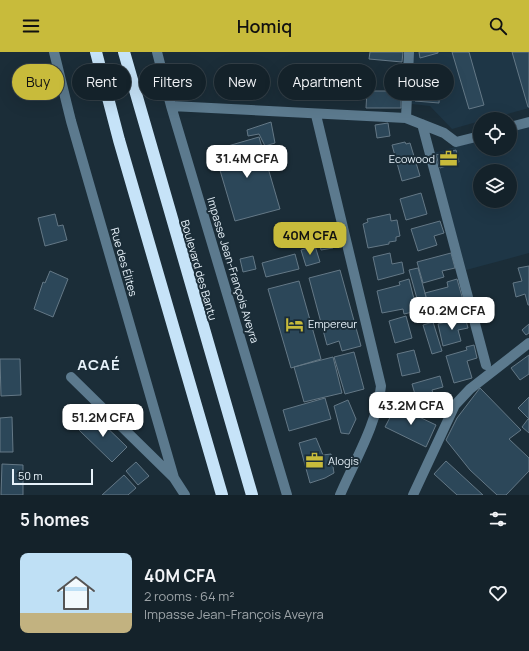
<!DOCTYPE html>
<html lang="en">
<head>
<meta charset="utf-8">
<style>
	body { margin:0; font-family:Manrope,sans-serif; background:#212f36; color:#f1f3f6; height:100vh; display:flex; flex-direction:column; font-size:15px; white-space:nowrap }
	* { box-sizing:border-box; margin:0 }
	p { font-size:13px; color:#9da4a8 }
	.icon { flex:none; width:22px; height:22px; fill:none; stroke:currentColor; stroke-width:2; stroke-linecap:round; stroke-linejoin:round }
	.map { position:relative; height:443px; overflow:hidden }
	.sheet { display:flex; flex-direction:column; background:#14222a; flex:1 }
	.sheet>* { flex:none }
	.guide { position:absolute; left:12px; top:12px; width:505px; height:36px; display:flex; gap:8px }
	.tools { position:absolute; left:473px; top:60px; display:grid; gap:8px }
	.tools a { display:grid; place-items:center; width:44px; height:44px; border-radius:50%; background:#14222a; box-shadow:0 4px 16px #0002,0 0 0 1px #333f47; font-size:20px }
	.scale { position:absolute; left:12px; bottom:10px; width:81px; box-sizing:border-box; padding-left:4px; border:2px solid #e7f2fa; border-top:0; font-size:11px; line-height:14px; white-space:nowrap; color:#e7f2fa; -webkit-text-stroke:3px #1b2d38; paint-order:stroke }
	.price { position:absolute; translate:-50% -34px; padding:0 9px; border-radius:8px; background:#fff; color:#222; font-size:13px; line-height:26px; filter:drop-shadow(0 1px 2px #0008) }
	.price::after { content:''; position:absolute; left:50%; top:24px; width:12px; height:9px; margin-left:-6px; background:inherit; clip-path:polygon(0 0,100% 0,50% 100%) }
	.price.selected { background:#c8bb3b; color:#111 }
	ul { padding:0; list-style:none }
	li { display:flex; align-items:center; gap:12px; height:100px; padding:0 20px }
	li+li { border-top:1px solid #333f47 }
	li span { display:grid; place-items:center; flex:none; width:112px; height:80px; border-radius:8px; color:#555 }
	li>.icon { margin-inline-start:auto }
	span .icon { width:48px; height:48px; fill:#fffc; stroke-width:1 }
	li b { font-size:17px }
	h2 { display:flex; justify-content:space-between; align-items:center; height:48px; padding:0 20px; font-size:17px }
	.tag { padding:0 14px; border-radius:18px; background:#14222a; box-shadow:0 4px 16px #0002,0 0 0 1px #333f47; font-size:14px; line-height:36px }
	.tag.selected { background:#c8bb3b; color:#111 }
	header { display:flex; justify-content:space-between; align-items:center; height:52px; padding:0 20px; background:#c8bb3b; color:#111; font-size:18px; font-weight:600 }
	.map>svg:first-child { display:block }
	.built { fill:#1e3646; fill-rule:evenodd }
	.building { fill:#2c4759; stroke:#647886 }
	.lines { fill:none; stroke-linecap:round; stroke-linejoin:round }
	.minor { stroke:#5c7a8e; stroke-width:10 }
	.highway { stroke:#c6e3f8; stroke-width:12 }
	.labels { text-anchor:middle; stroke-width:4; stroke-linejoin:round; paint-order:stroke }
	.poi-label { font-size:11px; fill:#e7f2fa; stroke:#1b2d38; text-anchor:start }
	.street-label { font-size:11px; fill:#e7f2fa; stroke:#1b2d38 }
	.district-label { font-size:15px; font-weight:bold; letter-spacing:1px; fill:#e7f2fa; stroke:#1b2d38 }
</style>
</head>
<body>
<header><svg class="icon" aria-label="menu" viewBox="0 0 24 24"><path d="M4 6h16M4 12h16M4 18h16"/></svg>Homiq<svg class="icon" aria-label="search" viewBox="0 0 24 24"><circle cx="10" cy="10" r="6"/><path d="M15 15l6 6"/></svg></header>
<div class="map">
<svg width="529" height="443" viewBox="0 0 529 443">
	<rect width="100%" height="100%" fill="#1b2d38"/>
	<path class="built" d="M413 0H529V56L489 67H480V69L452 77 430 54 412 52Z
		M529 75V201L466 218 434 101 480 88V97H510V80ZM480 119H510V149H480Z"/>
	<path class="building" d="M370 0H403L402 10 369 7Z
		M419 0H438V1L420 6Z
		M452 0H469L484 53 469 57Z
		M512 0H529V55H528Z
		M417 12 441 13 439 51 415 49Z
		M391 30 401 31V56H366L367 39H391Z
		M321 31 343 33 341 46 320 43Z
		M271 70 275 91 265 94 259 82 248 84 247 78Z
		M388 71 390 84 377 86 375 73Z
		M259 85 280 157 235 169 214 98Z
		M405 90 406 92 410 91 420 124 402 129 392 93Z
		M456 98 459 110 440 116 436 103Z
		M421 141 427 162 406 168 400 147Z
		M55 162 58 174 63 173 67 188 45 194 38 166Z
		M390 162 391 169 397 168 400 184 396 185V189L389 190V192L368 196 363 172 368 170 367 167Z
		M440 169 444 181 434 184 437 193 418 199 411 177Z
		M328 171 333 196 321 198 316 174Z
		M315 194 320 210 306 214 301 198Z
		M390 201 392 212 402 210 404 221 378 228 373 205Z
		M451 201 455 216 442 219 444 225 423 231 417 210Z
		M295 202 299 217 266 225 262 211Z
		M253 204 256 217 243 220 240 207Z
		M529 214V253H528L525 242 516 245 513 231 522 229 518 216Z
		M418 216 430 259 421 261 409 218Z
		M340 218 361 294 342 299 339 289 327 293 309 226Z
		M50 219 68 227 53 265 34 257 43 230 45 231Z
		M409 227 417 259 404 262 403 257 382 261 377 239 400 233 399 230Z
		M457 227 463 248 450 251 452 257 430 262 425 241 448 235 447 230Z
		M299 229 321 307 291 316 268 237Z
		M406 264 412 286 395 291 389 269Z
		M465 265 468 276 458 278 461 289 443 294 438 272Z
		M433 270 442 299 432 302 423 273Z
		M529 272V281L526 283 522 278Z
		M474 293 477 306 467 309 472 326 454 331 446 304 467 298 466 295Z
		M414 298 420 320 402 324 397 302Z
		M354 300 364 337 345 342 334 305Z
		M529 303V322L520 328 511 316Z
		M333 305 342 341 304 350 294 315Z
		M0 307H20L21 343 1 344Z
		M440 324 443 335 432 338 436 351 419 356 412 332Z
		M480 336 521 378 509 387 529 406V419L506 443H497L470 418 446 388 457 366Z
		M529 345V367L518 356Z
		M325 346 331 367 289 379 283 358Z
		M348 348 356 367 349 382 341 381 334 354Z
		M396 354 436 373 426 395 385 375Z
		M94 363 127 395 112 410 79 378Z
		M12 365 13 400H0V366Z
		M528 367 529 368V381L522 375Z
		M316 386 323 403 331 402 334 421 325 426 310 431 299 391Z
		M446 409 483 443H457L434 422Z
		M136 410 149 424 138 433 126 419Z
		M2 412 23 413V443H1Z
		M124 423 136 436 128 443H102Z"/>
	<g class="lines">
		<path class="minor" d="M54 0 71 69 174 426
			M157 0 171 54 287 443
			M171 54 406 66 444 81 456 90 480 84
			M316 63 381 334C377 372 355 408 340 443
			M406 66 409 0
			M422 72 486 313
			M510 75 529 70
			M71 325 174 426 185 443
			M413 443 455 353 470 337 529 291"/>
		<path class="highway" d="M96 0 119 88 222 443
			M124 0 252 443"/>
	</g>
	<defs>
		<symbol id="office-bare" viewBox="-9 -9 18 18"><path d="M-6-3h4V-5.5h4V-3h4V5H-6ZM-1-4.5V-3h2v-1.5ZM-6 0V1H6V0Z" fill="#c8bb3b" stroke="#1b2d38" stroke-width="2.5" paint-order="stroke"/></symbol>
		<symbol id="hotel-bare" viewBox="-9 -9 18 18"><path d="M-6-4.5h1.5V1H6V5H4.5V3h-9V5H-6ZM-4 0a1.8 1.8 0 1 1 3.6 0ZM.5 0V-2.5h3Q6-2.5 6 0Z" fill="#c8bb3b" stroke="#1b2d38" stroke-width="2.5" paint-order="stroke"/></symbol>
	</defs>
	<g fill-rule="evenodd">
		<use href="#office-bare" x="436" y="94" width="25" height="25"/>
		<use href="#hotel-bare" x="282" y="260" width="25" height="25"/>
		<use href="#office-bare" x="302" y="396" width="25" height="25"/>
	</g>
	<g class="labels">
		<g class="poi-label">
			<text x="435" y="111" text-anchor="end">Ecowood</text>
			<text x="308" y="276">Empereur</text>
			<text x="328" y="413">Alogis</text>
		</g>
		<g class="street-label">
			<text transform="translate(124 210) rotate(74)" y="4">Rue des Élites</text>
			<text transform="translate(199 218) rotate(74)" y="4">Boulevard des Bantu</text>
			<text transform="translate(233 218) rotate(73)" y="4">Impasse Jean-François Aveyra</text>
		</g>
		<g class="district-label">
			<text x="99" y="318">ACAÉ</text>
		</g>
	</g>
</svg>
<div class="tools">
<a><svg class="icon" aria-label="locate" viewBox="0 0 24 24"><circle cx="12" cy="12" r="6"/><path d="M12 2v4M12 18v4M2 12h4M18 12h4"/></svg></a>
<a><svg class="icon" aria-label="layers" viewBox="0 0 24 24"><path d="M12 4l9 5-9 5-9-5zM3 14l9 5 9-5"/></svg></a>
</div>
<div class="scale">50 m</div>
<b class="price" style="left:247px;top:127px">31.4M CFA</b>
<b class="price selected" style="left:310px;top:204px">40M CFA</b>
<b class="price" style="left:452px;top:279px">40.2M CFA</b>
<b class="price" style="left:411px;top:374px">43.2M CFA</b>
<b class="price" style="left:103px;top:386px">51.2M CFA</b>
<div class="guide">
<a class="tag selected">Buy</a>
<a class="tag">Rent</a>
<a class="tag">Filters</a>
<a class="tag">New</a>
<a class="tag">Apartment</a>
<a class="tag">House</a>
</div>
</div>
<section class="sheet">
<h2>5 homes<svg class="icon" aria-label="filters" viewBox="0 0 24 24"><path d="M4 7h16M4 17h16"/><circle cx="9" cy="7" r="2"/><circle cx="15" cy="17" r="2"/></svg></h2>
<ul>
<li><span style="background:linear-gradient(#bfe0f5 75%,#c2b280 0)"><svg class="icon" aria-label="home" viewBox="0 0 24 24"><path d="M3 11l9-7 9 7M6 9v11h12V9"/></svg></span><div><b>40M CFA</b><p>2 rooms · 64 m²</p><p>Impasse Jean-François Aveyra</p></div><svg class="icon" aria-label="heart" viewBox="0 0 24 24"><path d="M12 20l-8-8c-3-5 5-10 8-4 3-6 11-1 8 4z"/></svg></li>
</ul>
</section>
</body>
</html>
